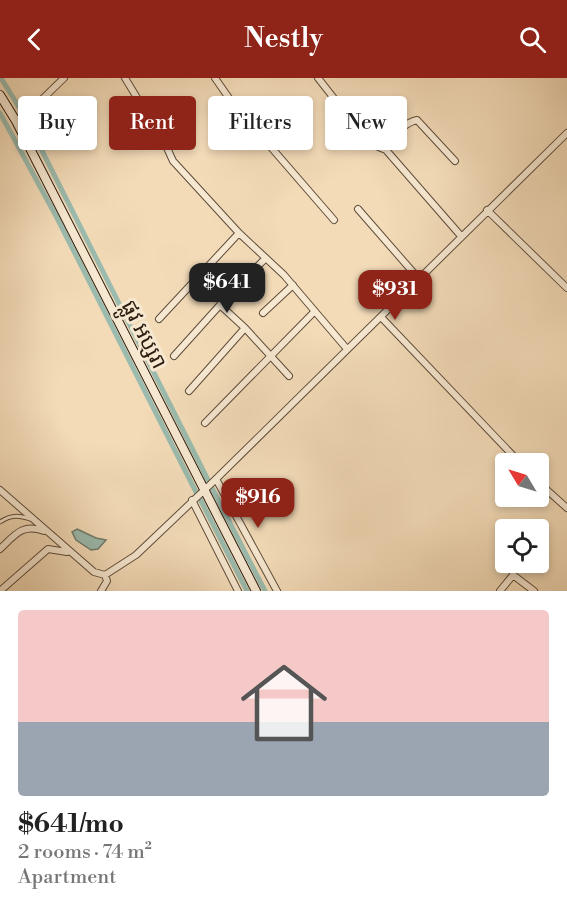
<!DOCTYPE html>
<html lang="en">
<head>
<meta charset="utf-8">
<style>
	body { margin:0; font-family:"Libre Bodoni","Noto Sans Khmer",serif; background:#f2f2f2; color:#222; height:100vh; display:flex; flex-direction:column; font-size:22px; white-space:nowrap }
	* { box-sizing:border-box; margin:0 }
	p { font-size:20px; color:#767676 }
	.icon { flex:none; width:33px; height:33px; fill:none; stroke:currentColor; stroke-width:2; stroke-linecap:round; stroke-linejoin:round }
	.map { position:relative; height:513px; overflow:hidden }
	.side { display:flex; flex-direction:column; background:#fff; flex:1 }
	.side>* { flex:none }
	.banner { position:absolute; left:18px; top:18px; width:531px; height:54px; display:flex; gap:12px }
	.needle { width:39px; rotate:308deg }
	.controls { position:absolute; left:495px; top:375px; display:grid; gap:12px }
	.controls a { display:grid; place-items:center; width:54px; height:54px; border-radius:6px; background:#fff; box-shadow:0 3px 9px #0003; font-size:30px }
	.price { position:absolute; translate:-50% -51px; padding:0 14px; border-radius:12px; background:#8f2418; color:#fff; font-size:20px; line-height:39px; filter:drop-shadow(0 2px 3px #0008) }
	.price::after { content:''; position:absolute; left:50%; top:36px; width:18px; height:14px; margin-left:-9px; background:inherit; clip-path:polygon(0 0,100% 0,50% 100%) }
	.price.selected { background:#222; color:#fff }
	ul { padding:0; list-style:none }
	li { display:grid; align-content:center; gap:12px; height:318px; padding:0 18px }
	li span { display:grid; place-items:center; height:186px; border-radius:6px; color:#555 }
	li>.icon { margin-inline-start:auto }
	span .icon { width:108px; height:108px; fill:#fffc; stroke-width:1 }
	li b { font-size:26px }
	.tag { padding:0 21px; border-radius:6px; background:#fff; box-shadow:0 3px 9px #0003; font-size:21px; line-height:54px }
	.tag.selected { background:#8f2418; color:#fff }
	header { display:flex; justify-content:space-between; align-items:center; height:78px; padding:0 18px; background:#8f2418; color:#fff; font-size:27px; font-weight:600 }
	.map>svg:first-child { display:block }
	.water { fill:#9bbbae; stroke:#6f7c6f; stroke-width:1.5 }
	.lines { fill:none; stroke-linecap:round; stroke-linejoin:round }
	.canal { stroke:#9bbbae; stroke-width:5 }
	.lane-casing { stroke:#5e4c3b; stroke-width:5 }
	.street-casing { stroke:#5e4c3b; stroke-width:8 }
	.secondary-casing { stroke:#2c1d11; stroke-width:10 }
	.lane { stroke:#f7e8d1; stroke-width:3 }
	.street { stroke:#f7e8d1; stroke-width:6 }
	.secondary { stroke:#f7e8d1; stroke-width:8 }
	.labels { text-anchor:middle; stroke-width:6; stroke-linejoin:round; paint-order:stroke }
	.street-label { font-size:22px; fill:#2c1d11; stroke:#f7e8d1 }
</style>
</head>
<body>
<header><svg class="icon" aria-label="back" viewBox="0 0 24 24"><path d="M15 5l-7 7 7 7"/></svg>Nestly<svg class="icon" aria-label="search" viewBox="0 0 24 24"><circle cx="10" cy="10" r="6"/><path d="M15 15l6 6"/></svg></header>
<div class="map">
<svg width="567" height="513" viewBox="0 0 567 513">
	<rect width="100%" height="100%" fill="#f3dbb8"/>
	<filter id="stains"><feTurbulence type="fractalNoise" baseFrequency=".00333" numOctaves="4"/><feColorMatrix values="0 0 0 0 .2 0 0 0 0 .09 0 0 0 0 .02 0 0 0 .5 -.17"/></filter>
	<radialGradient id="worn" r=".72"><stop offset=".6" stop-color="#630" stop-opacity="0"/><stop offset="1" stop-color="#630" stop-opacity=".3"/></radialGradient>
	<path class="water" d="M77 451 96 460 106 462 98 471 91 472 76 462 72 454Z"/>
	<g class="lines">
		<path class="canal" d="M1 0 22 34
			M0 35 56 138 196 414
			M26 41 208 402
			M212 410 265 513
			M200 421 247 513"/>
		<defs>
			<path id="lane" d="M0 444C11 437 18 437 30 441"/>
			<path id="street" d="M125 0 142 28 157 48 173 83 239 155 284 197 347 271
				M215 0 231 23 334 142
				M318 0 369 65 386 72 461 158
				M16 43 29 34 64 0
				M384 71C392 59 403 45 417 42L455 83
				M358 131 419 201
				M487 132 567 210
				M220 227 245 250 289 298
				M263 235 293 207
				M381 239 521 386
				M159 241 239 155
				M174 278 238 207 266 180
				M189 313 245 250
				M205 345 314 234
				M216 401 277 513
				M538 404 567 430
				M0 412 94 494 105 497 136 477 216 401 567 55
				M192 422 238 513
				M0 471C15 457 22 445 44 453
				M0 513 48 471 67 474
				M101 513 107 503 105 497
				M500 513 513 497 534 513"/>
			<path id="secondary" d="M0 17 16 43 256 513"/>
		</defs>
		<use href="#lane" class="lane-casing"/>
		<use href="#street" class="street-casing"/>
		<use href="#secondary" class="secondary-casing"/>
		<use href="#lane" class="lane"/>
		<use href="#street" class="street"/>
		<use href="#secondary" class="secondary"/>
	</g>
	<g class="labels">
		<g class="street-label">
			<text transform="translate(145 256) rotate(63)" y="8">ផ្លូវ អប្សរា</text>
		</g>
	</g>
	<rect width="100%" height="100%" filter="url(#stains)"/>
	<rect width="100%" height="100%" fill="url(#worn)"/>
</svg>
<div class="controls">
<a><svg class="needle" viewBox="-14 -14 28 28"><path d="M0-13l5 13h-10z" fill="#e53935"/><path d="M0 13l5-13h-10z" fill="#767676"/></svg></a>
<a><svg class="icon" aria-label="locate" viewBox="0 0 24 24"><circle cx="12" cy="12" r="6"/><path d="M12 2v4M12 18v4M2 12h4M18 12h4"/></svg></a>
</div>
<b class="price selected" style="left:227px;top:236px">$641</b>
<b class="price" style="left:395px;top:243px">$931</b>
<b class="price" style="left:258px;top:451px">$916</b>
<div class="banner">
<a class="tag">Buy</a>
<a class="tag selected">Rent</a>
<a class="tag">Filters</a>
<a class="tag">New</a>
</div>
</div>
<section class="side">
<ul>
<li><span style="background:linear-gradient(#f6c9c9 60%,#9aa5b1 0)"><svg class="icon" aria-label="home" viewBox="0 0 24 24"><path d="M3 11l9-7 9 7M6 9v11h12V9"/></svg></span><div><b>$641/mo</b><p>2 rooms · 74 m²</p><p>Apartment</p></div></li>
</ul>
</section>
</body>
</html>
